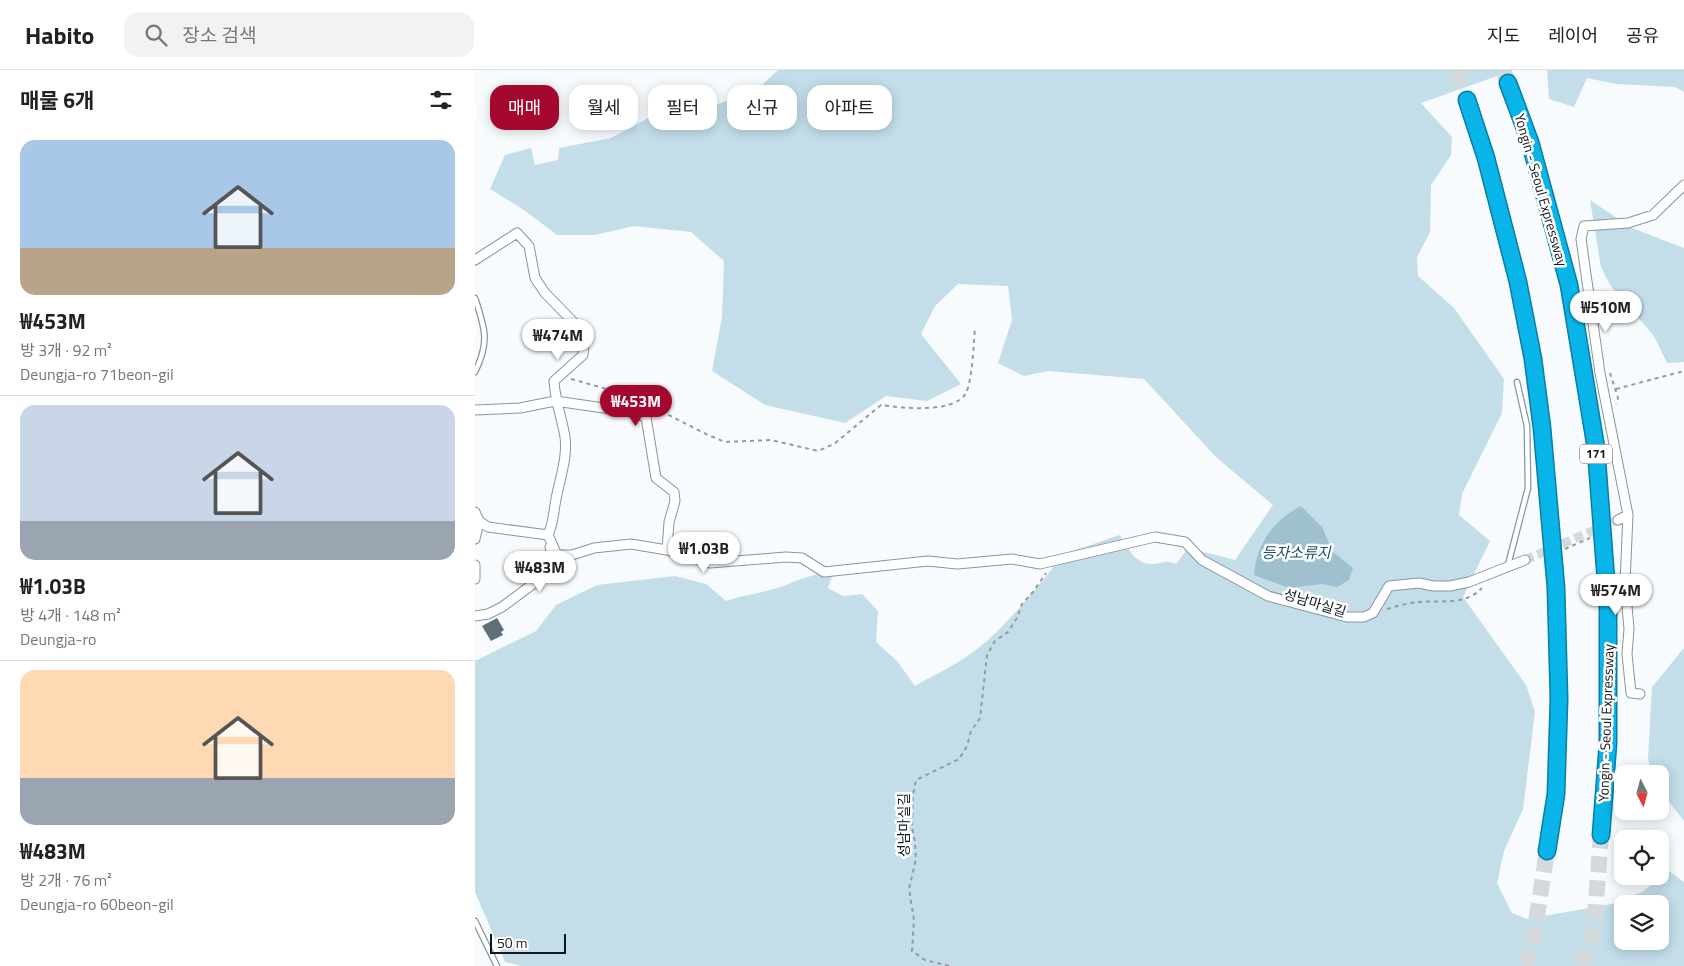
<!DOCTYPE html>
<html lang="ko">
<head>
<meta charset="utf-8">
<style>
	body { margin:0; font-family:"Titillium Web","Noto Sans KR",sans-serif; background:#f2f2f2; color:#222; height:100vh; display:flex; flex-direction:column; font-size:19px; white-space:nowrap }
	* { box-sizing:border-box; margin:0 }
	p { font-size:16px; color:#767676 }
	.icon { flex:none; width:28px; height:28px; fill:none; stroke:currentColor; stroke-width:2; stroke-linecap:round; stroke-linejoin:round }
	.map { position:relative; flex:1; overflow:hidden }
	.side { display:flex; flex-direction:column; background:#fff; width:475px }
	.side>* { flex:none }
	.hud { position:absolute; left:15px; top:15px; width:475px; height:45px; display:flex; gap:10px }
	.needle { width:32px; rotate:174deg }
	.tools { position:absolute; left:1139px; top:695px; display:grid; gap:10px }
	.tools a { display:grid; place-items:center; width:55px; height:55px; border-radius:10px; background:#fff; box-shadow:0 2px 12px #0003; font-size:25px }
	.scale { position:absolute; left:15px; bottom:12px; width:76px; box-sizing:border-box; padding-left:5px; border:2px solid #10171b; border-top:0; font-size:14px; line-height:18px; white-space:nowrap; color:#10171b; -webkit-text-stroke:4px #fff; paint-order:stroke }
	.price { position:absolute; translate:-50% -42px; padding:0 11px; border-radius:18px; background:#fff; color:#222; font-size:16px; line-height:32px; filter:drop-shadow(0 1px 2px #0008) }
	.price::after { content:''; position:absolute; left:50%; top:30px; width:15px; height:11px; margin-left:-8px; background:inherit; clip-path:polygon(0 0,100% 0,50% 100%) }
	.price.current { background:#a4082e; color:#fff }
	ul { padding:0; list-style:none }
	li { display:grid; align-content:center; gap:10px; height:265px; padding:0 20px }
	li+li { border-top:1px solid #e0e0e0 }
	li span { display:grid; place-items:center; height:155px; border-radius:15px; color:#555 }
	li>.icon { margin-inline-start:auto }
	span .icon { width:90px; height:90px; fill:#fffc; stroke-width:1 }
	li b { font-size:21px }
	h2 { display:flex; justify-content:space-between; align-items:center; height:60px; padding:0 20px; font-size:21px }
	.tag { padding:0 18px; border-radius:15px; background:#fff; box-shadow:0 2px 12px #0003; font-size:18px; line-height:45px }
	.tag.current { background:#a4082e; color:#fff }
	header { display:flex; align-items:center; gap:30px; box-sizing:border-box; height:70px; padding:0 25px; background:#fff; border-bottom:1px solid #e0e0e0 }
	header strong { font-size:24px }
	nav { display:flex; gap:28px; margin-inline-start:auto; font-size:18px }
	.search { width:350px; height:45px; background:#f2f2f2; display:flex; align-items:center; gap:12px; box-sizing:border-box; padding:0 18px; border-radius:15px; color:#767676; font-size:19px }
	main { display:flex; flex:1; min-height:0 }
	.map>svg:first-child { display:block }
	.green { fill:#c3dde9; fill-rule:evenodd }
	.water { fill:#9fc0cf }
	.building { fill:#5d6f78 }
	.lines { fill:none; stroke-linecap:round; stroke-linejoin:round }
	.street-tunnel { stroke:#d4d9db; stroke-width:9; stroke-dasharray:9 4.5; stroke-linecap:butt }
	.highway-tunnel { stroke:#d4d9db; stroke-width:16; stroke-dasharray:16 8; stroke-linecap:butt }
	.lane-casing { stroke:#8497a0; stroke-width:7 }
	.street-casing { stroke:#8497a0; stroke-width:11 }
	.highway-casing { stroke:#0b7da1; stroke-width:19 }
	.path { stroke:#959b9d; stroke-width:2; stroke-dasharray:4 4; stroke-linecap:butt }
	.lane { stroke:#fff; stroke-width:4.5 }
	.street { stroke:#fff; stroke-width:9 }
	.highway { stroke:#09b4e9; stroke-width:16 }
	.labels { text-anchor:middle; stroke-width:5; stroke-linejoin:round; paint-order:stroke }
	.shield { fill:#fff; stroke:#585d5f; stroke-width:1 }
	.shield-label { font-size:12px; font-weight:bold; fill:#10171b }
	.street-label { font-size:14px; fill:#10171b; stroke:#fff }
	.water-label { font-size:15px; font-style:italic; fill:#16536a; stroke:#fff }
</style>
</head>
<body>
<header>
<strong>Habito</strong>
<div class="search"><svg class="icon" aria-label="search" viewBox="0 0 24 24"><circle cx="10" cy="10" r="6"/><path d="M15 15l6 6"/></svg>장소 검색</div>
<nav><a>지도</a><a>레이어</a><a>공유</a></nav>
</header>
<main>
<section class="side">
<h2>매물 6개<svg class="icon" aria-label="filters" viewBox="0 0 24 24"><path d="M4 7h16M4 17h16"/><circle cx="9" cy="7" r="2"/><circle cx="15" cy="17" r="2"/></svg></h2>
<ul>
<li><span style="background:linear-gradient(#a9c7e8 70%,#b9a48a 0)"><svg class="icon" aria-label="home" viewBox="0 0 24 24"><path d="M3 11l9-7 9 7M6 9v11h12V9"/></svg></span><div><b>₩453M</b><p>방 3개 · 92 m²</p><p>Deungja-ro 71beon-gil</p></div></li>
<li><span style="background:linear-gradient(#c9d6e8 75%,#9aa5b1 0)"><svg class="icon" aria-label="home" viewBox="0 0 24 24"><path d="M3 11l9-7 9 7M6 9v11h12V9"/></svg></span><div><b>₩1.03B</b><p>방 4개 · 148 m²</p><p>Deungja-ro</p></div></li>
<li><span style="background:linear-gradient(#ffd9b3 70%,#9aa5b1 0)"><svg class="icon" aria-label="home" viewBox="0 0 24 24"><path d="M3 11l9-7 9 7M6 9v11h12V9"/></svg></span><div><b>₩483M</b><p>방 2개 · 76 m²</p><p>Deungja-ro 60beon-gil</p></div></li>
</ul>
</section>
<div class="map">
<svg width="1209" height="896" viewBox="0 0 1209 896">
	<rect width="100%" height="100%" fill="#f7fbfd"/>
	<path class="green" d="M303 0H1039L946 33 977 67 976 85 956 115 955 162 942 187 943 206 979 238 1029 309 1027 343 987 424 984 445 1015 471 988 527 1051 615 1060 642 1048 739 1029 781 1022 813 1037 843 1052 849 1137 834 1167 822 1194 801 1209 812V896H46L30 892 0 822V591L61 561 81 535 122 515 200 506 231 514 251 531C265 526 278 524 292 521 315 515 335 503 359 501L353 518 368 526 387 524 403 541 401 572 422 591 440 616C457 606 475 598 491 587 525 564 552 529 578 498L577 488 645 465C653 478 660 494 677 494 688 494 688 489 701 494L713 478 760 490 798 435 741 387 669 309 573 301 549 306 523 293 537 250 533 216 483 214 460 236 446 264 486 314 452 331 411 326 370 353 290 335 237 301 247 247 249 191 216 162 159 156 120 165H82L49 140 15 119 30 85 56 78 60 95 83 90 84 78 136 68 192 38 236 37 285 17ZM1148 834H1185V871H1148Z
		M1072 0H1209V22L1200 17 1141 14 1112 8 1099 37 1074 29Z
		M1115 130 1157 158 1209 178V292L1192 293 1179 266 1135 215 1126 197Z
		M1209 578V751L1185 720V704H1177L1173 689 1177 617Z"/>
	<path class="water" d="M826 436 847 457 858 482 878 498 874 510 862 517 847 514 814 518 779 505C781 474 799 450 826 436Z"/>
	<path class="building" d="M22 548 29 560 26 562 28 565 16 571 7 556Z"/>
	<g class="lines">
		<path class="street-tunnel" d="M1050 490 1143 450"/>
		<path class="highway-tunnel" d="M981 0 992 30
			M1028 0 1033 13
			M1050 896 1058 872 1072 781
			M1106 896 1119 858 1126 765"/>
		<defs>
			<path id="lane" d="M0 228C10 258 15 272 0 302
				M1033 495 1053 418 1052 356 1042 312
				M0 851 22 896"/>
			<path id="street" d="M0 190 42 163 54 176 60 208 70 223 110 264 108 285 79 311C80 331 87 348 90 367 93 390 83 413 80 435 78 447 78 454 73 465
				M0 340 45 338 80 331 157 342 171 347 181 408 199 422 200 431 194 452 192 480
				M0 442 4 451 13 457 73 465
				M1153 445 1150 513 1154 559 1152 584 1156 623 1165 624
				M1143 450 1153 445 1125 303 1106 169 1109 156 1153 153 1178 145 1209 115
				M73 465 82 485H97L119 478 156 474 192 480 235 493 311 487 327 488 349 502 453 491 482 494 537 489 565 494 680 467 710 472 727 490 793 526 872 547H889L898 543 914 516 944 513 958 516H975L994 512 1050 490
				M0 469 4 451
				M0 495V509
				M0 546 13 544 27 537 78 499 75 477"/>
			<path id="highway" d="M1033 13 1055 72 1094 215 1121 378 1133 537V673L1126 765
				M992 30 1011 88 1043 212 1058 289 1067 358 1081 518 1084 629 1081 724 1072 781"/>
		</defs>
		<use href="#lane" class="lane-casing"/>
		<use href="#street" class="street-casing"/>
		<use href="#highway" class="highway-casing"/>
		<path class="path" d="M1135 303 1143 328 1141 334
			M96 309 139 321 168 332 231 364 250 372 296 370 343 381 359 374 406 335C426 338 479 344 491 323 497 312 499 271 500 257
			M1141 319 1209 301
			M1090 479 1115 468
			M912 539C922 536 933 533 943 532 965 530 990 536 1007 518
			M474 896 450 890 437 881 439 850 434 819 441 789 440 772 437 757 438 725 441 710 484 689 492 676 496 661 505 648 512 585 520 571 533 562 542 548 547 534 558 522 571 503"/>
		<use href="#lane" class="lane"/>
		<use href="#street" class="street"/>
		<use href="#highway" class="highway"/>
	</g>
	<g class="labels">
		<rect class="shield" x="1105" y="374.5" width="32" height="19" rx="4"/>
		<g class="shield-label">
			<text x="1121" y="388">171</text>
		</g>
		<g class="street-label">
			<text transform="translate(1066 120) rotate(74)" y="5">Yongin - Seoul Expressway</text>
			<text transform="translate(840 533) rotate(17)" y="5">성남마실길</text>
			<text transform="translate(1131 653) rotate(-88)" y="5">Yongin - Seoul Expressway</text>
			<text transform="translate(429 755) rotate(-90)" y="5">성남마실길</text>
		</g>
		<g class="water-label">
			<text x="821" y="488">등자소류지</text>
		</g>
	</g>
</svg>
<div class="tools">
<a><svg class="needle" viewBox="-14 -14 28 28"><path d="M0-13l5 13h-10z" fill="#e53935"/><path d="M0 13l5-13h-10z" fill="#767676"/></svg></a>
<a><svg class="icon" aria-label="locate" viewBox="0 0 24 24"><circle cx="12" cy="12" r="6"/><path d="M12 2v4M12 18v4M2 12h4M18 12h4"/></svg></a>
<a><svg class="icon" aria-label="layers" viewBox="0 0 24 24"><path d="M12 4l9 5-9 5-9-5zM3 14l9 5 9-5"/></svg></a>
</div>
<div class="scale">50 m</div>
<b class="price" style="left:1131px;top:263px">₩510M</b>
<b class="price" style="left:83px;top:291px">₩474M</b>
<b class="price current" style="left:161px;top:357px">₩453M</b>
<b class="price" style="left:229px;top:504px">₩1.03B</b>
<b class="price" style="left:65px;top:523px">₩483M</b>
<b class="price" style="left:1141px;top:546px">₩574M</b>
<div class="hud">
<a class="tag current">매매</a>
<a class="tag">월세</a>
<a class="tag">필터</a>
<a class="tag">신규</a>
<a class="tag">아파트</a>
</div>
</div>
</main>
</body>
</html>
